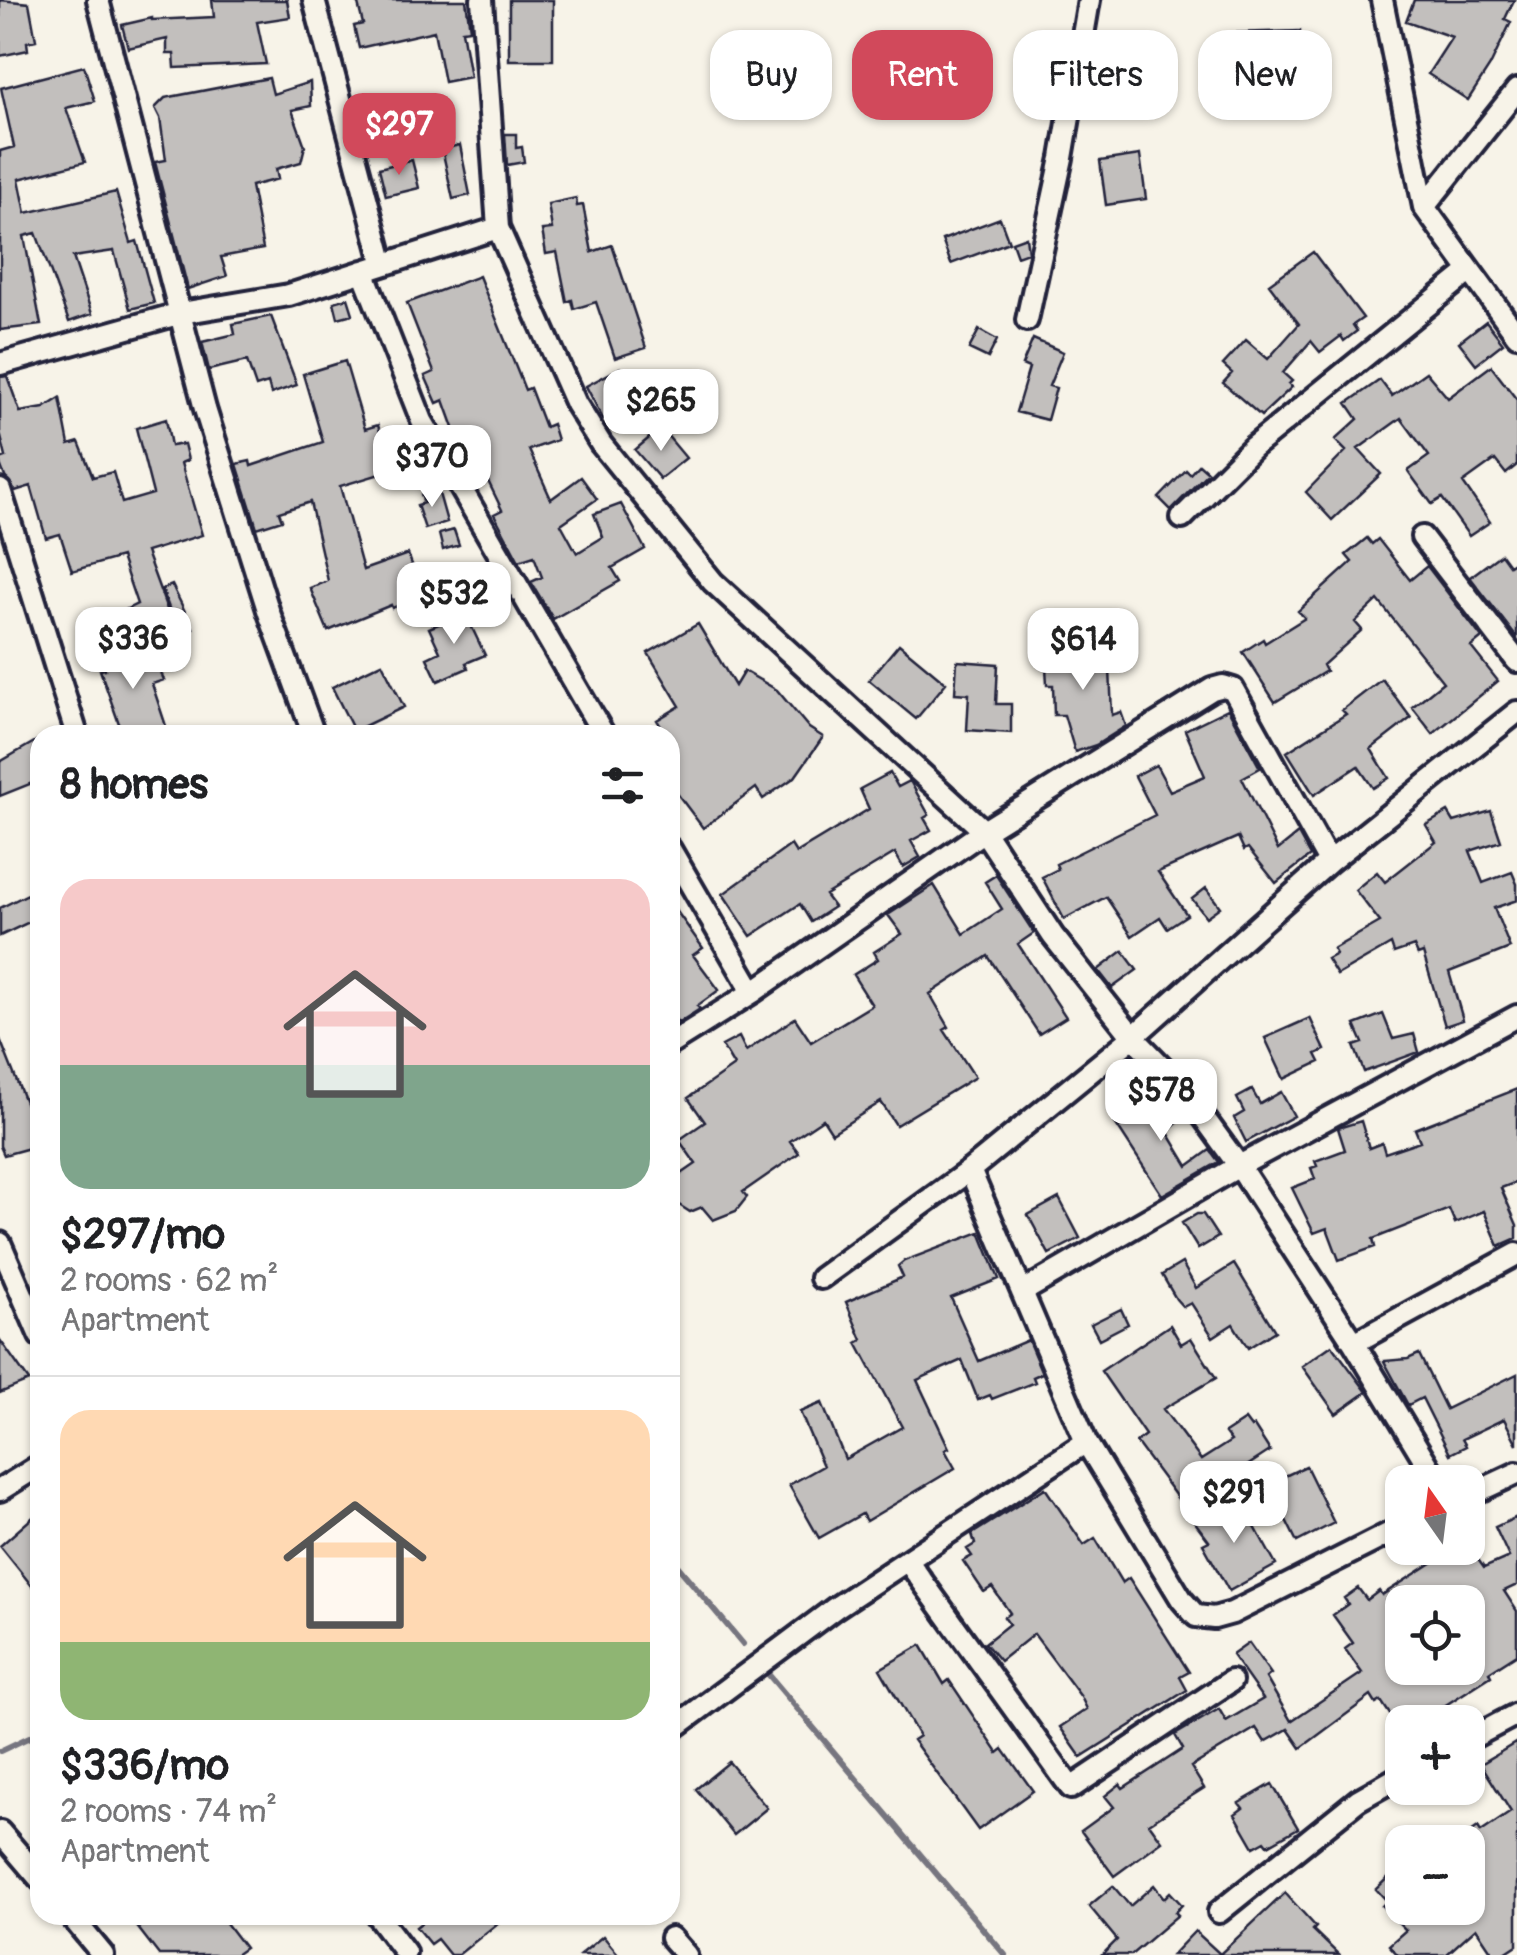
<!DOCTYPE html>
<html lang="en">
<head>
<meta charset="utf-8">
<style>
	body { margin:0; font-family:Pangolin,sans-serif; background:#f2f2f2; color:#202124; height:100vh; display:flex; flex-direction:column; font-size:38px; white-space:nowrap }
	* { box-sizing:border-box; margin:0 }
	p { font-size:32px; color:#757577 }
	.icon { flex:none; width:55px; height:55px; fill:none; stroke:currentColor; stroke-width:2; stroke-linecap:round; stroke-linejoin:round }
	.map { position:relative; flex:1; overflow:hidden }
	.drawer { position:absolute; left:30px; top:725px; width:650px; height:1200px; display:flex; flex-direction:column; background:#fff; border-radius:30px; box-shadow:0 2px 8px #0004 }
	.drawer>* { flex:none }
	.hud { position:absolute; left:710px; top:30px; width:655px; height:90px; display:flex; gap:20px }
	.needle { width:65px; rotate:346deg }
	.tools { position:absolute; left:1385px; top:1465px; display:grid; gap:20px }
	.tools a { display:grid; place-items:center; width:100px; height:100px; border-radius:20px; background:#fff; box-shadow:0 2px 8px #0004; font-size:50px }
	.price { position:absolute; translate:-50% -85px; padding:0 22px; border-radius:20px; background:#fff; color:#222; font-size:32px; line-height:65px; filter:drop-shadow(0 2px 5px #0008) }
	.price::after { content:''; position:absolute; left:50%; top:60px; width:30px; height:22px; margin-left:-15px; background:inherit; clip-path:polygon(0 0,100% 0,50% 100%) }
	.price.on { background:#d1495b; color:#fff }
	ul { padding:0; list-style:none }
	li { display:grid; align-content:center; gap:20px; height:530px; padding:0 30px }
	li+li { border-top:2px solid #e0e0e0 }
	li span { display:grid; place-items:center; height:310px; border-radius:30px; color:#555 }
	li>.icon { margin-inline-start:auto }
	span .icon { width:180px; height:180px; fill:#fffc; stroke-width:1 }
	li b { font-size:42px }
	h2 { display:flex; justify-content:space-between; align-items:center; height:120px; padding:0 30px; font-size:42px }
	.pill { padding:0 35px; border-radius:30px; background:#fff; box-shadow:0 2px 8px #0004; font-size:35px; line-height:90px }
	.pill.on { background:#d1495b; color:#fff }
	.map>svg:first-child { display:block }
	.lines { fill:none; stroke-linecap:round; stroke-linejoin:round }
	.stream { stroke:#76747f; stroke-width:6 }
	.building { fill:#c2bfbd; stroke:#22223b; stroke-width:2.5; fill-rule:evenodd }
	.minor-casing { stroke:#22223b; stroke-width:28 }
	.minor { stroke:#f7f3e8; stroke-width:20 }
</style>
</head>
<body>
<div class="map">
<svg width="1517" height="1955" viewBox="0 0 1517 1955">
	<rect width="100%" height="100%" fill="#f7f3e8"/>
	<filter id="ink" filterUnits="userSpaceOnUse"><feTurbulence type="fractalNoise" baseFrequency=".01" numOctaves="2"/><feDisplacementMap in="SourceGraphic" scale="20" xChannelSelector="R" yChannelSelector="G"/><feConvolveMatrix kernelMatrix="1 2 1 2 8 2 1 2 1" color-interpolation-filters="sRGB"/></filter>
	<g filter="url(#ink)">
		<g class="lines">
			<path class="stream" d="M670 1557 743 1644
				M763 1668 1005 1955
				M0 1751 40 1732"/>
		</g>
		<path class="building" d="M0 0 29 3 36 40 27 42 28 50 0 56Z
			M212 0H287L290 17 257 22 266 64 175 68 174 54H167V39L128 48 122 25 152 18V20L214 17Z
			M357 0H466L470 29 462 30 470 77 444 82 434 31 359 48 354 26 363 24Z
			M509 0H553V60H509Z
			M1414 0H1514L1505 19 1511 22 1490 66 1468 100 1428 74 1452 37 1406 21Z
			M1300 31 1301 68 1231 70 1230 33Z
			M84 66 95 101 66 108 85 162 19 179 26 213 116 192 131 243 137 241 154 303 130 309 114 251 73 257 92 314 69 322 36 233 24 236 41 325 0 330V151L14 147 1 88Z
			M269 78 273 94 310 82 311 106 292 110 305 146 301 162 276 169 278 179 251 186 263 249 221 257 227 276 188 289 155 162 166 160 160 118 155 108 165 98Z
			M430 98 440 143 407 150 401 104Z
			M505 134H516V148L522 147 524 162 507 165Z
			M460 145 470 195 453 199 442 149Z
			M1140 155 1146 199 1106 205 1100 161Z
			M412 160 419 188 386 196 379 168Z
			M576 198 577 206 583 205 592 252 612 245 646 348 615 358 596 302 574 309 572 300 567 302 557 252 546 254 542 230 552 229 548 204Z
			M1000 218 1009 242 951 264 942 240Z
			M1026 237 1028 252 1017 256 1012 242Z
			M1313 252 1363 318 1353 325 1357 331 1344 341 1341 336 1320 352 1311 341 1283 373 1292 381 1289 384 1292 387 1261 416 1223 383 1232 373 1223 365 1246 340 1268 359 1299 324 1269 284Z
			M479 276 525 390 530 388 545 427 552 424 557 440 529 450 551 499 581 477 597 499 561 524 577 553 603 537 594 514 621 504 645 549 612 568 620 581 553 619 531 582 542 577 534 556 519 561 494 514 502 510 471 446 462 450 444 400 437 403 425 376 434 372 407 303Z
			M348 298 353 314 338 318 334 302Z
			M271 316 297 385 271 394 268 383 256 387 247 361 209 370 202 342 235 334 233 324Z
			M1486 321 1503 343 1476 364 1459 342Z
			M979 330 997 340 988 358 969 349Z
			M1033 339 1063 352 1049 386 1056 388 1047 420 1016 412 1029 368 1022 365Z
			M345 361 365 429 378 425 384 445 389 443 397 469 340 486 363 570 408 554 416 575 421 573 429 595 392 608 391 605 328 631 310 588 328 581 310 502 279 512 282 520 257 528 237 464 250 461 251 466 323 442 303 374Z
			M1491 366 1517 400V465L1506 474 1495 460 1463 483 1490 522 1469 536 1442 498 1432 504 1408 471 1429 456 1401 418 1358 449 1381 474 1332 520 1306 492 1346 451 1335 440 1358 419 1347 403 1380 380 1392 396 1426 372 1448 398Z
			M620 368 638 401 603 419 586 386Z
			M7 376 20 412 44 408 60 398 69 445 79 442 93 477 113 472 122 503 153 494 136 428 166 419 171 446 184 444 188 460 181 463 202 535 146 552 168 612 133 625 127 609 137 604 121 557 72 571 60 534 46 538 31 486 15 491 5 477 0 464V459L6 457 0 433V377Z
			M661 428 686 458 660 479 635 450Z
			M1199 464 1208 472 1171 510 1159 498 1186 470 1190 474Z
			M438 490 447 522 425 529 417 505 424 503 421 495Z
			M454 530 459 545 443 550 439 534Z
			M1367 538 1372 544 1378 539 1410 580 1427 566 1482 638 1471 647 1498 681 1433 734 1412 707 1443 682 1378 600 1355 622 1362 630 1323 665 1326 671 1275 702 1243 652 1263 639 1265 643 1305 618 1298 611 1352 562 1346 555Z
			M1501 554 1509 565 1517 560V638L1470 577Z
			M172 585 193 628 178 633 162 589Z
			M465 613 485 655 466 663 468 668 438 681 427 658 440 652 429 628Z
			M698 624 735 686 744 671 777 690 809 728 823 737 795 777 763 799 756 788 703 828 670 784V735H666L657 720 680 706 648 653Z
			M127 643 135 669 156 660 164 680 152 684 169 735H123L100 670 105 669 99 651Z
			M899 644 946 683 916 719 869 680Z
			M1109 645 1112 715 1121 712 1126 726 1096 745 1075 752 1064 715H1054L1053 685H1047L1045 648Z
			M957 661 998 664 996 704H1011V733L967 730 969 694 955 693Z
			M382 663 404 707 354 731 332 687Z
			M1382 679 1411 718 1371 749 1389 778 1373 788 1358 766 1314 795 1287 752 1346 714 1342 710Z
			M1228 709 1260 768 1242 778 1278 850 1298 834 1310 856 1276 883 1248 848 1244 850 1238 837 1158 872 1187 915 1167 928 1160 917 1132 936 1106 897 1064 919 1042 877 1058 869 1056 864 1155 815 1135 776 1156 765 1170 791 1205 776 1185 730Z
			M36 741 40 752V780L0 796V762Z
			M890 773 898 787 910 781 929 815 924 818 931 830 911 841 920 857 903 867 895 853 825 895 834 907 811 922 800 904 751 936 723 894 791 845 796 853 869 809 860 789Z
			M1491 811 1501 841 1470 851 1483 883 1512 872 1517 884V900L1494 908 1510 948 1449 972 1463 1020 1445 1026 1423 953 1418 955 1414 946 1394 953 1391 944 1337 975 1327 959 1336 954 1333 949 1380 922 1355 890 1377 872 1385 882 1436 842 1426 825 1448 812 1454 822Z
			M996 875 1034 933 1018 944 1066 1017 1039 1034 988 956 930 994 949 1027 944 1030 975 1077 896 1125 881 1102 832 1133 823 1119 790 1141 799 1153 743 1192 747 1197 736 1211 713 1220 702 1207 690 1212 679 1205 670 1214V1182L696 1164 679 1140 705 1122 688 1098 734 1066 722 1046 739 1037 746 1051 795 1018 811 1042 872 1005 853 975 878 959 874 952 902 934 888 915 934 885 964 934 1002 909 985 882Z
			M1206 888 1220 907 1206 917 1192 899Z
			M28 894 40 917 0 936V908Z
			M670 902 703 948 693 955 719 990 697 1006 700 1009 678 1023 670 1012Z
			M1123 951 1137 970 1112 988 1098 970Z
			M1383 1014 1393 1039 1414 1034 1419 1052 1364 1072 1354 1046 1363 1043 1355 1025Z
			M1310 1018 1325 1050 1316 1054 1320 1062 1284 1079 1265 1038Z
			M0 1039 33 1122 28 1124 33 1147 4 1155 0 1146Z
			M1517 1089V1182L1501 1188 1517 1225V1238L1499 1246 1484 1211 1455 1223 1449 1209 1373 1239 1375 1247 1339 1260 1327 1228 1314 1233 1292 1188 1315 1179 1311 1168 1317 1166 1315 1161 1345 1150 1338 1128 1361 1121 1369 1148 1382 1143 1385 1153 1420 1141 1415 1129Z
			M1166 1090 1185 1115 1167 1131 1188 1166 1210 1150 1219 1162 1162 1195 1115 1123 1149 1102 1150 1104Z
			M1252 1090 1260 1104 1281 1092 1294 1116 1246 1142 1234 1118 1244 1112 1237 1098Z
			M1059 1198 1080 1238 1049 1254 1028 1215Z
			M1197 1214H1203L1218 1237 1198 1249 1182 1223Z
			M980 1232 999 1279 951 1298 979 1361 1028 1340 1042 1373 1033 1377 1035 1382 992 1399 990 1395 978 1400 962 1360 917 1380 949 1448 945 1450 955 1468 866 1521 862 1514 819 1538 789 1485 823 1466 800 1412 822 1403 845 1459 902 1427 857 1343 862 1340 846 1302 903 1277 898 1266 904 1261Z
			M1182 1263 1196 1288 1234 1264 1275 1331 1248 1348 1233 1324 1213 1337 1191 1303 1183 1307 1176 1299 1162 1275Z
			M1121 1309 1128 1324 1099 1339 1091 1324Z
			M1170 1325 1181 1344 1191 1338 1216 1378 1163 1409 1201 1460 1231 1441 1225 1433 1245 1420 1251 1428 1254 1426 1270 1451 1184 1507 1136 1442 1145 1435 1101 1371Z
			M0 1340 29 1381 0 1393Z
			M1332 1345 1367 1392 1336 1414 1302 1366Z
			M1419 1354 1446 1409 1517 1374V1444L1504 1419 1462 1439 1466 1446 1450 1454 1422 1398 1408 1405 1384 1361 1408 1359Z
			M1306 1466 1334 1523 1297 1542 1268 1484Z
			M1045 1488 1084 1545 1095 1538 1122 1583 1129 1578 1189 1672 1180 1677 1187 1690 1081 1757 1060 1727 1087 1709 1081 1697 1034 1634 1000 1661 985 1643 1009 1624 1004 1617 1010 1613 992 1587 984 1592 963 1561 972 1556 967 1549 975 1544 972 1534Z
			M1232 1502 1245 1521 1250 1518 1276 1565 1229 1591 1203 1544 1209 1541 1194 1521Z
			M40 1511V1596L0 1546Z
			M1517 1517V1585L1504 1591 1517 1611V1654L1489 1672 1491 1676 1419 1722H1395L1381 1701 1376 1704 1371 1696 1301 1748 1288 1729 1265 1742 1256 1728 1191 1767 1204 1788 1149 1823 1162 1841 1114 1876 1081 1831 1114 1807 1105 1796 1120 1784 1123 1788 1183 1749 1175 1735 1219 1709 1226 1721 1263 1699 1232 1655 1249 1643 1271 1674 1266 1678 1291 1721 1362 1673 1345 1649 1353 1643 1333 1615 1348 1604 1344 1598 1358 1588 1367 1600 1379 1591 1382 1595 1455 1548H1470L1484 1568 1509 1557 1495 1527ZM1456 1593 1463 1602H1468V1668H1402V1602H1441Z
			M921 1645 944 1684 949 1680 998 1753 1003 1749 1033 1791 978 1830 913 1740 919 1736 880 1669Z
			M1517 1742V1945L1502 1955H1494L1476 1928 1446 1955H1398L1389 1945 1406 1930 1382 1906 1387 1901 1376 1889 1402 1864V1908H1468V1834L1478 1827 1481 1832 1511 1812 1481 1764Z
			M729 1762 767 1808 734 1835 696 1789Z
			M1272 1784 1298 1828 1268 1845 1265 1841 1254 1847 1235 1814 1243 1808 1239 1803Z
			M1154 1885 1164 1898 1170 1892 1182 1905 1175 1912 1178 1915 1131 1955H1102L1117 1940 1089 1906 1113 1886 1130 1906Z
			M1285 1893 1316 1927 1313 1930 1339 1955H1172L1195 1931 1220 1954Z
			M128 1915H220L245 1948 235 1955H159Z
			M431 1915H508L458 1955H450L437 1939 430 1944 416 1927Z
			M603 1936 619 1955H580Z"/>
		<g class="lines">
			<defs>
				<path id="minor" d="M98 0 205 409 269 613 314 735
					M314 0 383 262
					M482 0 498 228
					M1382 0 1424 207
					M1517 90 1424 207 1517 335
					M363 271 422 421 604 735
					M1027 320 1062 158 1089 0
					M0 364 181 313 289 295 498 228 576 404 601 444 713 582 984 831 1053 936 1133 1037 1181 1086 1239 1166 1354 1343 1438 1482
					M0 490 77 735
					M1182 518 1253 447 1470 271
					M1422 537 1517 661
					M670 849 753 992
					M670 1044 753 992 984 831 1212 689 1223 686 1233 689 1329 862
					M970 1170 1086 1442 1182 1600 1196 1616 1214 1618 1232 1613 1402 1527
					M0 1243 40 1336
					M821 1278 970 1170 1133 1037 1329 862 1517 712
					M1022 1292 1239 1166 1517 1016
					M1354 1343 1517 1254
					M0 1490 40 1465
					M1468 1496 1517 1473
					M907 1560 1071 1788 1231 1681
					M670 1731 835 1608 1086 1442
					M1468 1740 1517 1714
					M0 1832 40 1879
					M1219 1912 1358 1800 1402 1775
					M70 1915 103 1955
					M377 1915 405 1952
					M671 1938 686 1955"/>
			</defs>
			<use href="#minor" class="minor-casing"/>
			<use href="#minor" class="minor"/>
		</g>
	</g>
</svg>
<div class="tools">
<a><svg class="needle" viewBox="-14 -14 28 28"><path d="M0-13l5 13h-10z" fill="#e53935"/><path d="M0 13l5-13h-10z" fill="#757577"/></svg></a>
<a><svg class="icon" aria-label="locate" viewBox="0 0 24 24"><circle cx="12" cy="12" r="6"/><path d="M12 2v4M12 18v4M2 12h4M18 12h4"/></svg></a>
<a>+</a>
<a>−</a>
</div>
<b class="price on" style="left:399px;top:178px">$297</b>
<b class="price" style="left:661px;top:454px">$265</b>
<b class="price" style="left:432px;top:510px">$370</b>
<b class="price" style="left:454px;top:647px">$532</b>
<b class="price" style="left:133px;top:692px">$336</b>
<b class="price" style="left:1083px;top:693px">$614</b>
<b class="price" style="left:1161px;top:1144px">$578</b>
<b class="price" style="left:1234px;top:1546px">$291</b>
<div class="hud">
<a class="pill">Buy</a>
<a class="pill on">Rent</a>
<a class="pill">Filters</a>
<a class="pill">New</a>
</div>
<section class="drawer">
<h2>8 homes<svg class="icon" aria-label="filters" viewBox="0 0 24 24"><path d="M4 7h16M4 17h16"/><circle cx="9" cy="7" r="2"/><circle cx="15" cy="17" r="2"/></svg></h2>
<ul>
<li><span style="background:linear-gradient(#f6c9c9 60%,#7fa58c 0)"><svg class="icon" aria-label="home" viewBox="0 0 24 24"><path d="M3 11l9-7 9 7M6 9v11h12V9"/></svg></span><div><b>$297/mo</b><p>2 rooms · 62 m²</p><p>Apartment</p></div></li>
<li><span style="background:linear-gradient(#ffd9b3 75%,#8fb573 0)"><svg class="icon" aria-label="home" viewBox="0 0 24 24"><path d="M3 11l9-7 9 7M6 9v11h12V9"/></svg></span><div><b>$336/mo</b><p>2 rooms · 74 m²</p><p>Apartment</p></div></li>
</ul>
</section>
</div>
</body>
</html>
